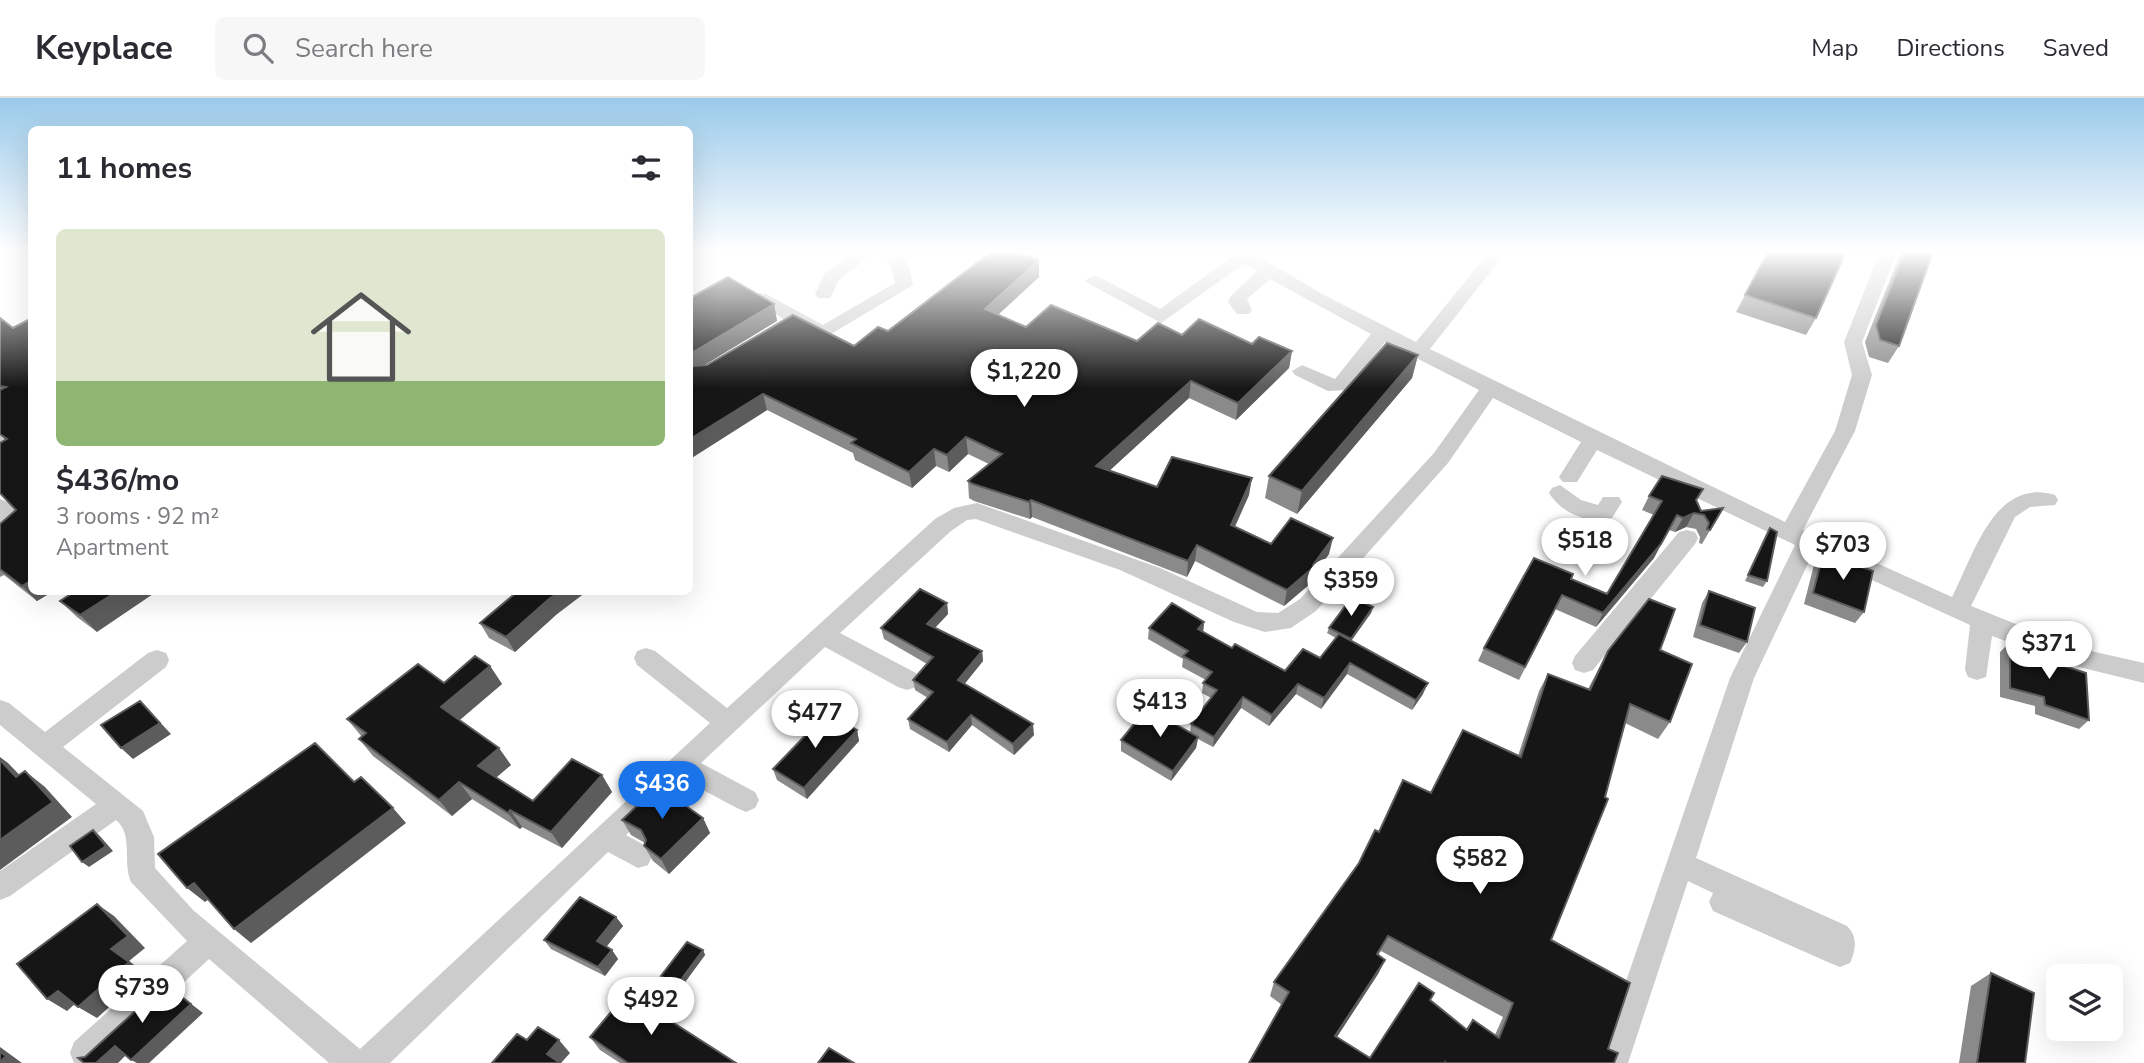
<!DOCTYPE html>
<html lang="en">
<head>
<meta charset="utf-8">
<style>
	body { margin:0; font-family:"Nunito Sans",sans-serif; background:#f7f7f7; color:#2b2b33; height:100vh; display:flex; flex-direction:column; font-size:26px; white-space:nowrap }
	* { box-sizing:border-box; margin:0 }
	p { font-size:23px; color:#7c7c81 }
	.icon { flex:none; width:38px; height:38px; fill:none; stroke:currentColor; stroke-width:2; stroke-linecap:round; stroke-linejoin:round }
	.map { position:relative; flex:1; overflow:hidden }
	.sheet { position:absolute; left:28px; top:28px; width:665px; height:469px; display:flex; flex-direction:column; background:#fff; border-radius:10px; box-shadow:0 7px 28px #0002 }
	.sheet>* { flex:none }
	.buttons { position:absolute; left:2046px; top:866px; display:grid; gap:14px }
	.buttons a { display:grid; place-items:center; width:77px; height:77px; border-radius:10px; background:#fff; box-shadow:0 7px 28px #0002; font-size:35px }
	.price { position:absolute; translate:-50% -60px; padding:0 16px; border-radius:24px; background:#fff; color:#222; font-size:23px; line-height:46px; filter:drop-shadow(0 2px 4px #0008) }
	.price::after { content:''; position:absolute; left:50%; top:42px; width:21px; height:16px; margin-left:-10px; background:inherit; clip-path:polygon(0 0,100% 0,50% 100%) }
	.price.current { background:#1a73e8; color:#fff }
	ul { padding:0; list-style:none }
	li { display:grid; align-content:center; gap:14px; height:371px; padding:0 28px }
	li+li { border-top:2px solid #e1e1e2 }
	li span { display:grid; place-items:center; height:217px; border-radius:10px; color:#555 }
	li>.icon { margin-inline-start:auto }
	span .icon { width:126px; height:126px; fill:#fffc; stroke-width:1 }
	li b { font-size:30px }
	h2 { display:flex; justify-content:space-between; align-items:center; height:84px; padding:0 28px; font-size:30px }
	header { display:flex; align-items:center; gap:42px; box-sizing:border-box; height:98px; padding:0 35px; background:#fff; border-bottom:2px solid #e1e1e2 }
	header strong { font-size:33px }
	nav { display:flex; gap:38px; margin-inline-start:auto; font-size:24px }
	.search { width:490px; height:63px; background:#f7f7f7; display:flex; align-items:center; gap:18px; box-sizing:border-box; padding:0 24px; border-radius:10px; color:#7c7c81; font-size:26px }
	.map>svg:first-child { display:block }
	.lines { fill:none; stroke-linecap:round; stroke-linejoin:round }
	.minor { fill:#ccc; fill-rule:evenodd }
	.wall { fill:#8a8a8a; fill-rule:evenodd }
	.shaded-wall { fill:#5c5c5c }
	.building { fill:#161616; stroke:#5c5c5c; stroke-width:2; fill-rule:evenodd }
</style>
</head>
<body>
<header>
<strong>Keyplace</strong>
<div class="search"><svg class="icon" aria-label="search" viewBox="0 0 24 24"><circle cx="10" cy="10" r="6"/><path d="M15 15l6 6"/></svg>Search here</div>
<nav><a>Map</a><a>Directions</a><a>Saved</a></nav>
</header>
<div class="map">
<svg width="2144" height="965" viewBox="0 0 2144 965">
	<rect width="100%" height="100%" fill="#fff"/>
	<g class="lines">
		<path class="minor" d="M855 154H875L839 182 830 200H818L815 196 825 175Z
			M883 154H900L909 169 913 187 826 239 803 234 751 200 760 195 766 196 823 227 895 185 891 169Z
			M1231 154H1251L1324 197 1416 244 1489 154H1506L1430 251 1785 424 1835 333 1852 277 1844 244 1880 154H1897L1862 244 1872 277 1855 333 1803 432 1952 499C1974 457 1994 379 2055 397L2058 402 2055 407 2030 409 2015 419 1971 508 2073 549 2144 565V585L2071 567 1992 538 1986 579 1977 582 1968 579 1965 572 1970 527 1813 455 1754 580 1696 760 1847 828C1858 839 1856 852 1850 865L1840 869 1830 865 1713 813 1709 804 1713 795 1688 783 1628 965H1598L1730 580 1795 447 1597 352 1577 384H1563L1559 379 1581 344 1493 300 1448 365 1316 513 1291 530 1265 534 1234 524 1120 472 976 421 967 422 951 433 840 535 916 575 919 582 916 589 907 592 898 589 825 549 701 665 755 694 759 702 755 710 746 714 737 710 684 682 626 737 648 749 652 758 648 767 638 770 608 754 390 965H329L209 861 97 965H74L70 955 74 944 187 843 131 784C122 764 134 737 116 722L10 798 0 802V773L96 706 0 627V602L9 605 45 634 148 555 157 552 166 555 169 562 166 569 63 649 143 713 154 739 155 770 193 812 360 951 710 625 637 567 634 560 637 553 646 550 655 553 727 610 935 421 954 410 977 405 1160 470 1257 514 1278 515 1300 501 1434 355 1479 292 1385 244 1347 292 1328 293 1295 277 1292 273 1302 267 1335 281 1371 236 1270 181 1247 201 1252 212 1249 216H1237L1228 204 1230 199 1257 173 1245 165 1161 225 1084 183 1093 178 1099 179 1160 211 1233 158Z
			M0 334 7 336 10 349 0 356Z
			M1560 387 1581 402 1598 407 1603 399H1619L1622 404 1612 420C1589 427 1561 415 1549 395L1552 390Z
			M0 401 8 404 26 426 8 444 0 446Z
			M1687 432 1695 434 1698 440 1695 446 1593 572 1584 575 1575 572 1572 565 1575 558 1679 434Z"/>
	</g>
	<path class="wall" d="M1768 154 1816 220 1806 237 1736 214Z
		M1901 154H1933L1899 248 1888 265 1869 259 1865 244Z
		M1039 179 998 216 1026 229 1137 243 1182 237 1252 246 1292 253 1289 270 1236 322 1189 300 1109 373 1157 389 1249 397 1235 429 1271 446 1329 456 1313 478 1311 485 1284 508 1195 463 1187 479 1032 419 1030 421 974 403 969 400 968 383 989 366 968 356 949 374 936 368 912 390 855 362 853 355 767 312 690 361V200L774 206 777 223 703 268 854 248 888 233Z
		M0 220 32 494H52L37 503 4 477 0 479V426L16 412 5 342 0 336Z
		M1418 257 1412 280 1297 416 1265 400 1269 378Z
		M1703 391 1696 403 1701 413 1723 410 1702 446 1699 445 1700 439 1696 431 1686 429 1675 434 1669 432 1654 460 1596 529 1555 511 1519 582 1478 563 1484 550 1571 481 1607 496 1654 417 1642 412 1649 398Z
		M1770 430 1767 483 1763 489 1745 483Z
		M1825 448 1864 514 1855 525 1804 506 1816 459Z
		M1709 493 1747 544 1739 555 1693 539 1702 505Z
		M74 494 97 534 77 519 60 503Z
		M517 494H586L557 516 515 554 489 540 480 525Z
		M947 505 948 516 935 530 982 553 983 563 964 586 1034 637 1014 657 972 627 949 654 910 631 908 621 928 600 915 592 913 582 927 566 884 541 881 530Z
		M1373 509 1371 515 1351 543 1423 596 1412 612 1347 576 1321 611 1296 596 1269 628 1241 610 1213 649 1198 641 1196 650 1171 683 1121 653V642L1190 635 1191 626 1211 600 1202 595 1203 585 1206 582 1182 569 1183 561 1148 541 1149 530 1204 524 1203 534 1232 550 1285 573 1320 560 1336 540 1327 535 1329 530Z
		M2010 544 2039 560 2089 622 2079 631 2035 616V608L2000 599V554Z
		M1660 552 1670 624 1658 641 1625 625 1551 842 1608 951 1614 965H1249L1282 907 1270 898 1274 884 1359 765 1379 734 1431 695 1518 658 1539 593 1548 576 1588 591 1608 553ZM1381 853 1503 919 1495 937 1473 922 1466 931 1430 902 1370 960 1337 939 1378 876 1385 862 1378 857Z
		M490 568 502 586 459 622 511 667 496 679 533 703 602 677 612 694 562 750 522 729 520 731 472 701 452 718 373 658 359 641 362 639 347 621Z
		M857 632 859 643 807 701 777 682 773 671Z
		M703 720 710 735 669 776 653 763 644 748 645 745 631 737 622 722Z
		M616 819 623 828 606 849 612 852 618 861 605 878 551 851 544 842Z
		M703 852 705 857 680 891 664 882 661 878Z
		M1991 875 2025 965H1959L1971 888Z
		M590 939 736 965H620L600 952Z"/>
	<path class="shaded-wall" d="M1039 162V179L987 227 985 211Z
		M774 206 777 223 696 272H690V256L691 255Z
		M1292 253 1289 270 1236 322 1238 305Z
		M1418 257 1412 280 1297 416 1302 393Z
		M1191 283 1189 300 1096 385V368Z
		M763 296 767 312 690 361V341Z
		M966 339 968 356 949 374 947 357Z
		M934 351 936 368 912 390 909 374Z
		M1252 380 1249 397 1228 443 1231 427Z
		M1031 402 1032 419 1030 421 1029 404Z
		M1694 415 1686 429 1675 434 1683 420Z
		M1333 440 1329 456 1313 478 1311 485 1284 508 1287 492 1313 467Z
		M1661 446 1654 460 1596 529 1603 515Z
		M1197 447 1195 463 1187 479 1188 463Z
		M32 482V494H52L37 503 22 488Z
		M116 494H156L97 534 80 517Z
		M559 494H586L557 516 515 554 506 539 549 501Z
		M947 505 948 516 929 536 927 526Z
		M1373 509 1371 515 1349 546 1351 541Z
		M1204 524 1203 535 1198 531Z
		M982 553 983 563 959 593 958 582Z
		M1350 565 1347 576 1321 611 1324 600Z
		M490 568 502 586 454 627 441 609Z
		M1428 585 1423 596 1412 612 1416 602Z
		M1298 586 1296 596 1269 628 1272 617Z
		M1243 599 1241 610 1213 649 1214 639Z
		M140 603 171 636 133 661 121 650Z
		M971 617 972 627 949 654 947 644Z
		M1033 626 1034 637 1014 657 1013 646Z
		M857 632 859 643 807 701 804 690Z
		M1198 639 1196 650 1171 683 1173 673Z
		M499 650 511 667 490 685 478 668Z
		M0 659 8 665 36 694 16 679 0 662Z
		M25 673 45 689 72 719 0 772V742Z
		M602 677 612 694 562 750 551 734Z
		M459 684 472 701 452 718 439 702Z
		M393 710 406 725 251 845 234 831Z
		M510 712 522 729 520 731 508 715Z
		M703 720 710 735 669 776 661 761Z
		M93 732 99 737 113 753 89 769 82 764Z
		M194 785 212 799 205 804 187 790Z
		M97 806 114 818 145 850 129 863 146 876 97 920 78 909 111 851Z
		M616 819 623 828 603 853 597 843Z
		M612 852 618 861 605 878 598 869Z
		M703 852 705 857 680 891 677 887Z
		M1385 862 1378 876 1329 951 1335 938Z
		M165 886 203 915 149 965H137L131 962Z
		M58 893 77 904 67 913 47 901Z
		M559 942 570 955 561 965H555L547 956Z
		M115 948 128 955 118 965H96Z
		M0 949 22 965H0Z"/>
	<path class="building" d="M991 154H1014L1039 162 985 211 1026 229 1051 207 1137 243 1158 225 1182 237 1199 221 1252 246 1259 239 1292 253 1238 305 1191 283 1096 368 1157 389 1172 359 1252 380 1231 427 1271 446 1291 420 1333 440 1313 467 1315 468 1287 492 1197 447 1188 463 1031 402 1029 404 973 386 968 383 1002 356 966 339 947 357 934 351 909 374 851 345 856 341 763 296 690 341V265L692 268 707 267 793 217 854 248 878 229 888 233Z
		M1768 154H1846L1816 220 1745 197Z
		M1904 154H1933L1899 248 1880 242 1876 227Z
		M728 179 774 206 690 256V200Z
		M0 220 13 230 32 220V482L22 488 0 471V426L16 412 0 395V345L7 341 0 336V292L6 289 0 288Z
		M1387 245 1418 257 1302 393 1269 378Z
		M1662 378 1703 391 1696 402 1701 413 1723 410 1710 432 1707 431 1709 425 1704 417 1694 415 1683 420 1677 417 1661 446 1603 515 1562 497 1525 569 1484 550 1534 460 1573 476 1571 481 1607 496 1662 403 1649 398Z
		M1770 430 1777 434 1767 483 1748 477Z
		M1825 448 1833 452V459L1873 473 1864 514 1813 495Z
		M920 491 947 505 927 526 982 553 958 582 1033 626 1013 646 971 617 947 644 908 621 933 594 913 582 933 559 881 530Z
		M1709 493 1755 510 1747 544 1700 527Z
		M74 494H116L80 517 60 503Z
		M517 494H559L549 501 506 539 480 525Z
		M1352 499 1373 509 1351 541 1329 530Z
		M1649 501 1675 511 1660 552 1692 566 1670 624 1630 606 1605 699 1608 701 1551 842 1630 885 1608 951 1618 955 1614 965H1446L1445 964 1444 965H1249L1289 894 1274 884 1359 765 1375 732 1379 734 1403 682 1431 695 1463 632 1521 659 1548 576 1590 592 1608 553ZM1388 838 1513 905 1499 940 1473 922 1467 932 1430 902 1434 895 1419 885 1370 960 1335 938 1385 862 1377 856Z
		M1172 505 1204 524 1198 531 1232 550 1235 546 1285 573 1303 551 1320 560 1339 536 1428 585 1416 602 1350 565 1324 600 1298 586 1272 617 1243 599 1214 639 1191 626 1217 592 1203 585 1212 574 1183 558 1188 553 1149 530Z
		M2010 544 2039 555V560L2086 575 2089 622 2045 607 2044 599 2010 590Z
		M475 558 490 568 441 609 499 650 478 668 533 703 572 661 602 677 551 734 510 712 508 715 459 684 439 702 359 641 366 635 347 621 418 566 444 585Z
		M140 603 160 625 121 650 101 627Z
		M1147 610 1198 639 1173 673 1121 642Z
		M827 615 857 632 804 690 773 671Z
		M315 645 354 684 361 679 393 710 234 831 194 785 187 790 158 756Z
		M0 662 16 679 25 673 53 704 0 742Z
		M658 688 703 720 661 761 644 748 646 742 641 732 622 722Z
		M93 732 106 748 82 764 70 748Z
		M580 799 616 819 597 843 612 852 598 869 544 842Z
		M97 806 128 838 111 851 129 864 78 909 58 893 47 901 17 866Z
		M687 844 703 852 677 887 661 878Z
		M1991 875 2034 895 2025 965H1977Z
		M165 886 191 906 131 962 115 948 96 965H84L78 960 85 959Z
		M627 895 736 965H628L590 939Z
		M538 929 559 942 547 956 560 965H492L517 936 527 942Z
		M829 950 854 965H818Z
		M0 954 6 958 0 964Z"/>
	<linearGradient id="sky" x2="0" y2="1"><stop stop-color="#9acaea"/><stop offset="0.53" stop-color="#fff"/><stop offset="1" stop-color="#fff" stop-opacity="0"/></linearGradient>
	<rect width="2144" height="290" fill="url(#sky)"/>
</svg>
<div class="buttons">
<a><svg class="icon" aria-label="layers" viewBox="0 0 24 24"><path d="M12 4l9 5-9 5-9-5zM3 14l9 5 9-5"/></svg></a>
</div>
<b class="price" style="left:1024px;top:311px">$1,220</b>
<b class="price" style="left:1585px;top:480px">$518</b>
<b class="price" style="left:1843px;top:484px">$703</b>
<b class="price" style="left:1351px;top:520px">$359</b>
<b class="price" style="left:2049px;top:583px">$371</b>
<b class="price" style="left:1160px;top:641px">$413</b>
<b class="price" style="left:815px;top:652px">$477</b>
<b class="price current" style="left:662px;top:723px">$436</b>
<b class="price" style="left:1480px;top:798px">$582</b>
<b class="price" style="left:142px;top:927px">$739</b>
<b class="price" style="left:651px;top:939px">$492</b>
<section class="sheet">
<h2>11 homes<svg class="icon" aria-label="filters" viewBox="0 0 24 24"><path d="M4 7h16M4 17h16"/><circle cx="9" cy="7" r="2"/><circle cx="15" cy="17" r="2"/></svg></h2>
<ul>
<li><span style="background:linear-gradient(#dfe7d0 70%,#8fb573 0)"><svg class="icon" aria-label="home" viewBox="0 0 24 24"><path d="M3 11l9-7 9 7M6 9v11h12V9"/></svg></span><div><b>$436/mo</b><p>3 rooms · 92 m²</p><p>Apartment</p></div></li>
</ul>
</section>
</div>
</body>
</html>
